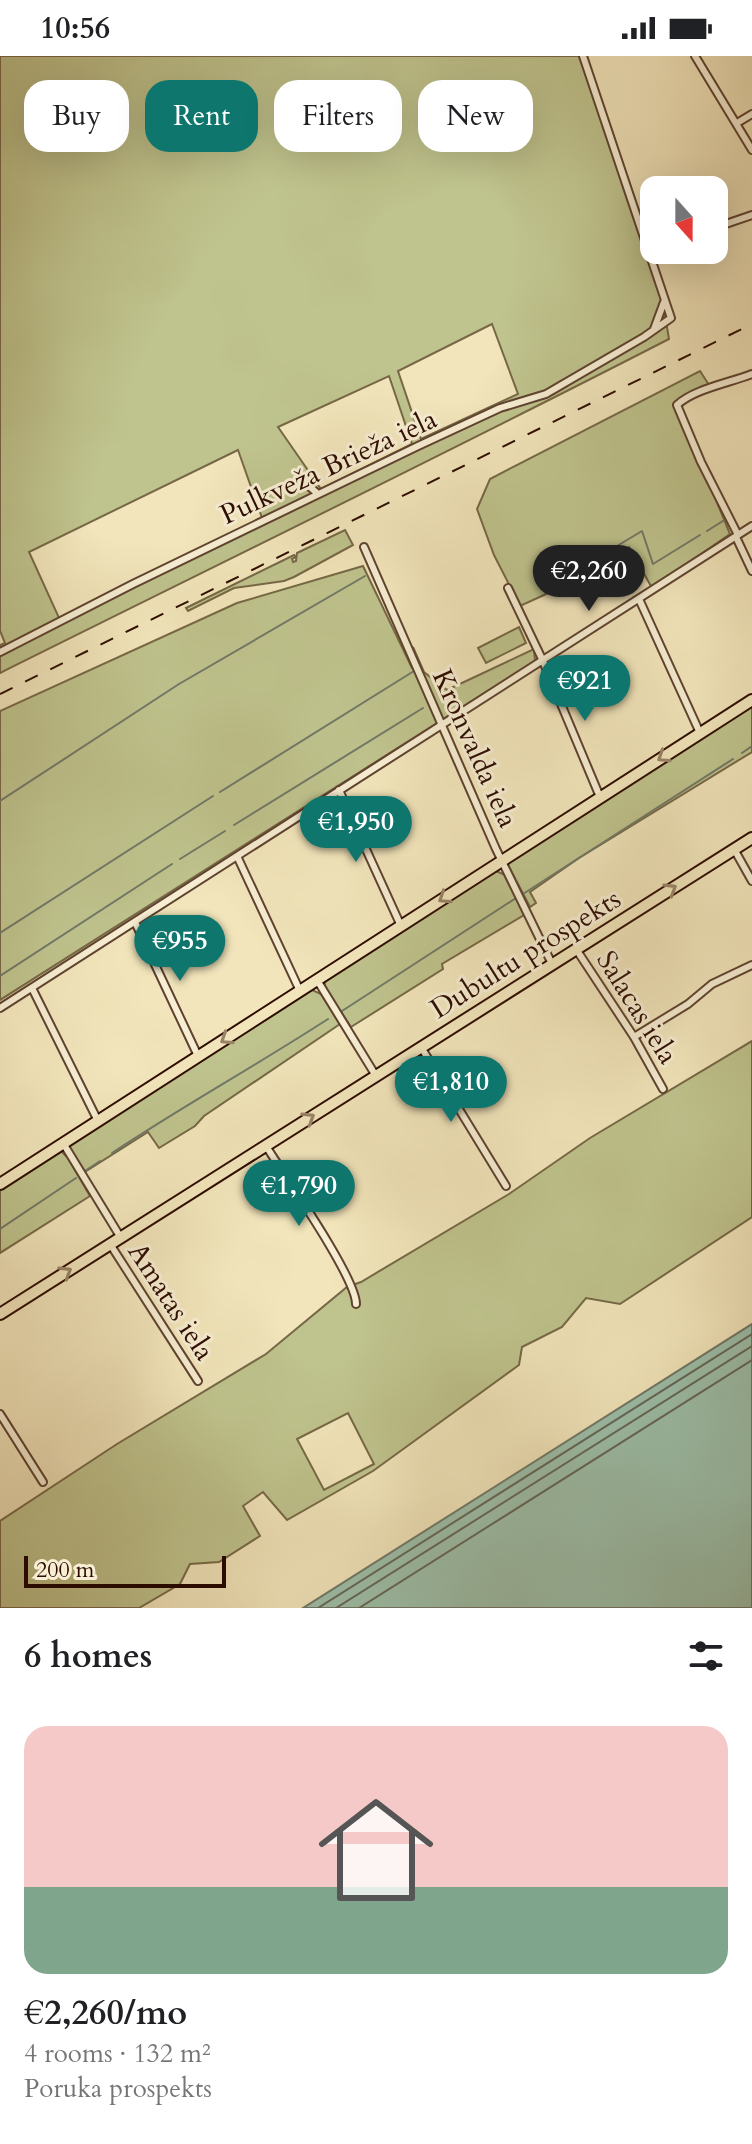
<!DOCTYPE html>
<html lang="en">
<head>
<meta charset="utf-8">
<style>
	body { margin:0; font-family:Cardo,serif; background:#f2f2f2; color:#202124; height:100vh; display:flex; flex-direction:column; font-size:30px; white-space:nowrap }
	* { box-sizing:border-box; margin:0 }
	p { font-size:26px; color:#757577 }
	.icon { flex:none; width:44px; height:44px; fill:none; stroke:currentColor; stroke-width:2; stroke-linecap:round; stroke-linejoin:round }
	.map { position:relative; height:1552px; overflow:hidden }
	.details { display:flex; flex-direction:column; background:#fff; flex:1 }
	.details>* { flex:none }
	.hud { position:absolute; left:24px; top:24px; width:704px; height:72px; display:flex; gap:16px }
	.needle { width:52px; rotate:159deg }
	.controls { position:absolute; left:640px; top:120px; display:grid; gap:16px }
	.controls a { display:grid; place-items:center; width:88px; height:88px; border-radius:16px; background:#fff; box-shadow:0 8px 32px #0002; font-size:40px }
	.scale { position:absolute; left:24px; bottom:20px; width:202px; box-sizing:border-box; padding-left:8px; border:4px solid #2d0c00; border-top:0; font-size:22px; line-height:28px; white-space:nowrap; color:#2d0c00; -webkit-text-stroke:6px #f7eed3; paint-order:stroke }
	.price { position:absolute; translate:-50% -68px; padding:0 18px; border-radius:28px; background:#0f766e; color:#fff; font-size:26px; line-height:52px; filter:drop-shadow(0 2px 4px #0008) }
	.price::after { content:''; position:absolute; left:50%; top:48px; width:24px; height:18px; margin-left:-12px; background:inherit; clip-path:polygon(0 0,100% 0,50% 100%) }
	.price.current { background:#222; color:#fff }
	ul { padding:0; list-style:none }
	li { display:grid; align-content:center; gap:16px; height:424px; padding:0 24px }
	li span { display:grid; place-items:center; height:248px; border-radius:24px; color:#555 }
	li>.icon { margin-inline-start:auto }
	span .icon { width:144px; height:144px; fill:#fffc; stroke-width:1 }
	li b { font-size:34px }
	h2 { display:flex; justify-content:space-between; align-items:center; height:96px; padding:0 24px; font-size:34px }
	.pill { padding:0 28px; border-radius:24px; background:#fff; box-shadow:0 8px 32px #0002; font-size:28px; line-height:72px }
	.pill.current { background:#0f766e; color:#fff }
	.status { display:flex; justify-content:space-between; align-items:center; height:56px; padding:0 40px; background:#fff; direction:ltr }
	.status svg { height:22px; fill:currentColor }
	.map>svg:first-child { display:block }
	.green { fill:#bfc38d; stroke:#766846; stroke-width:2; fill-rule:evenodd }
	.water { fill:#9cc0ab; stroke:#707867; stroke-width:2 }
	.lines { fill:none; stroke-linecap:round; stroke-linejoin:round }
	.shore { stroke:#646656; stroke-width:2 }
	.stream { stroke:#707867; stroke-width:2 }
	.street-casing { stroke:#5e422f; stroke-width:10 }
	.primary-casing { stroke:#2d0c00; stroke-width:14 }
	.street { stroke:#f7eed3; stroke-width:6 }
	.primary { stroke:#f2e5bb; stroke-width:10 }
	.rail { stroke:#2d0c00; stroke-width:2; stroke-dasharray:14 14; stroke-linecap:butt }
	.oneway { stroke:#998367 }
	.labels { text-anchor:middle; stroke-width:6; stroke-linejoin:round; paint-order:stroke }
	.street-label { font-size:28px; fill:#2d0c00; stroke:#f7eed3 }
</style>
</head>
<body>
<div class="status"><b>10:56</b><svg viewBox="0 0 49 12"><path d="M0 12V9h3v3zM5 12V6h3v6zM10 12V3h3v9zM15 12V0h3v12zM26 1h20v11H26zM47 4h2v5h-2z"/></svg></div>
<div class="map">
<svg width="752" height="1552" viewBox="0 0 752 1552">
	<rect width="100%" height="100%" fill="#f2e5bb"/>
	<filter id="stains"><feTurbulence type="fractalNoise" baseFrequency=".0025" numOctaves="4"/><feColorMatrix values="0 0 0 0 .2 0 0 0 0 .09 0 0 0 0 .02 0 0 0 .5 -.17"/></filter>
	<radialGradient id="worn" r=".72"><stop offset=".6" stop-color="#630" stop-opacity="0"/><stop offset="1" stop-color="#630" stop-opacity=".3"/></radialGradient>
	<path class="green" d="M0 0H579L661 235 669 283C447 397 223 506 0 617V589L5 587 0 575ZM492 268 518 338 421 383 398 315ZM389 320 412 388 321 433 278 371ZM238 394 262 462 59 562 29 496Z
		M700 315 711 332 677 349 730 478 652 532 629 491 544 539 520 550 494 499 477 453 490 423Z
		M345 474 353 489 294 521 284 525 234 532 188 555 186 552 294 499 296 501 292 503 293 506 296 505 297 497Z
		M363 510 412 612H420L413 591 424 616 447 634 534 593 535 605 0 944V655L237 547Z
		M519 571 526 587 486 607 478 592Z
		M752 648V696L579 802 530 836 536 847 530 851 508 809 510 805Z
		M494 814 505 819 524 859 442 908 443 913 351 971 326 934 324 924Z
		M310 933 321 938 340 968 204 1060 195 1070 159 1092 148 1076 83 1117 69 1092V1087Z
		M752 985V1161L620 1248 586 1242 562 1271 522 1291 519 1309 373 1415 287 1464 263 1436 243 1450 260 1480 219 1506 190 1508 180 1528 139 1552H0V1465L117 1388 266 1298 347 1231 361 1226 509 1138 590 1082ZM348 1357 374 1408 324 1434 297 1383Z
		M60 1094 68 1102 90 1140 0 1197V1133Z"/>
	<path class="water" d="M752 1268V1552H303Z"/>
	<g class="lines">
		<path class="shore" d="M318 1552 752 1278
			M336 1552 752 1290
			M359 1552 752 1304"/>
		<path class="stream" d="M707 475 726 463
			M582 511 642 475 653 508 700 479
			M742 697 752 690
			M220 736 414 615
			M0 745 179 628 365 520
			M234 769 423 652
			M180 803 225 775
			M523 838 733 703
			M0 877 213 740
			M0 920 172 808
			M342 955 516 842
			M112 1097C183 1050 257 1009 328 963
			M85 1115 100 1105
			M0 1173 76 1122"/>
		<defs>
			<path id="street" d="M695 0 752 94
				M737 67 752 58
				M714 172 752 159
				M654 273 664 246
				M301 423 318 438
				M738 479 701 406 677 349C694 333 729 327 752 318
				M736 481 752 515
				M364 491 496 793 552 908
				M508 532 543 605 600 741
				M639 543 700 677
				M0 596 133 528 418 390 500 352 546 338 644 281 671 262 583 0
				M339 734 401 870
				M734 793 752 825
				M237 800 300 935
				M135 866 198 1000
				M576 893 634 981 663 1033
				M317 924 376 1020
				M32 932 98 1065
				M0 952 752 470
				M634 981 688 948 712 928 752 909
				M421 991 506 1130
				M63 1087 121 1182
				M266 1090C284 1119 356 1221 356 1248
				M110 1188 198 1325
				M0 1358 43 1426"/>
			<path id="primary" d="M0 1128 752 644
				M0 1258 752 782"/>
		</defs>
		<use href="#street" class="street-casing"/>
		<use href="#primary" class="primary-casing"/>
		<use href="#street" class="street"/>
		<use href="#primary" class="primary"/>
		<path class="rail" d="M0 638 752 268"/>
	</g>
	<defs><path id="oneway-chevron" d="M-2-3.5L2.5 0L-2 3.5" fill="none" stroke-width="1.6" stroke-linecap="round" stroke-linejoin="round" transform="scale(2)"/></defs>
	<g class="oneway">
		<use href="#oneway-chevron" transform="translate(663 701) rotate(147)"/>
		<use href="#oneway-chevron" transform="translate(671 833) rotate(-32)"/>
		<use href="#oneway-chevron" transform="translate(444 842) rotate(147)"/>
		<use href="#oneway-chevron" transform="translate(226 983) rotate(147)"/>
		<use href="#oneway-chevron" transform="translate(309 1062) rotate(-32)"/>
		<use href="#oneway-chevron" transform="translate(66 1216) rotate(-32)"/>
	</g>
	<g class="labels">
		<g class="street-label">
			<text transform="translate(328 410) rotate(-25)" y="10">Pulkveža Brieža iela</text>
			<text transform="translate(476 692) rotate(66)" y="10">Kronvalda iela</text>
			<text transform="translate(525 897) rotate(-32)" y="10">Dubultu prospekts</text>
			<text transform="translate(638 951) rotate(58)" y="10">Salacas iela</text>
			<text transform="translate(172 1245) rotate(57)" y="10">Amatas iela</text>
		</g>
	</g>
	<rect width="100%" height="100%" filter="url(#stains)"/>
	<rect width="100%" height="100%" fill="url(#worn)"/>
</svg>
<div class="controls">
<a><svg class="needle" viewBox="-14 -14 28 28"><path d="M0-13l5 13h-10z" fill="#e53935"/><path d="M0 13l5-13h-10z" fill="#757577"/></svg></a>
</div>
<div class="scale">200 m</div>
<b class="price current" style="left:589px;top:557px">€2,260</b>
<b class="price" style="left:585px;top:667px">€921</b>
<b class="price" style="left:356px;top:808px">€1,950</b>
<b class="price" style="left:180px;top:927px">€955</b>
<b class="price" style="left:451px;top:1068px">€1,810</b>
<b class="price" style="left:299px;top:1172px">€1,790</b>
<div class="hud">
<a class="pill">Buy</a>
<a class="pill current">Rent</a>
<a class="pill">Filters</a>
<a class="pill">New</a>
</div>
</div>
<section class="details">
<h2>6 homes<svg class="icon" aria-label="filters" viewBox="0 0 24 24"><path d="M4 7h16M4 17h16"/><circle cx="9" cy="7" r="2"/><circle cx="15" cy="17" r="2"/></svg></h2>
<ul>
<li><span style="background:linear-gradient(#f6c9c9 65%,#7fa58c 0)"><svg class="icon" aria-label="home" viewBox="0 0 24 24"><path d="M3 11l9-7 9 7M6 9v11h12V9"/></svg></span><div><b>€2,260/mo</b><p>4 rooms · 132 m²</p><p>Poruka prospekts</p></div></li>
</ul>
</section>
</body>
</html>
